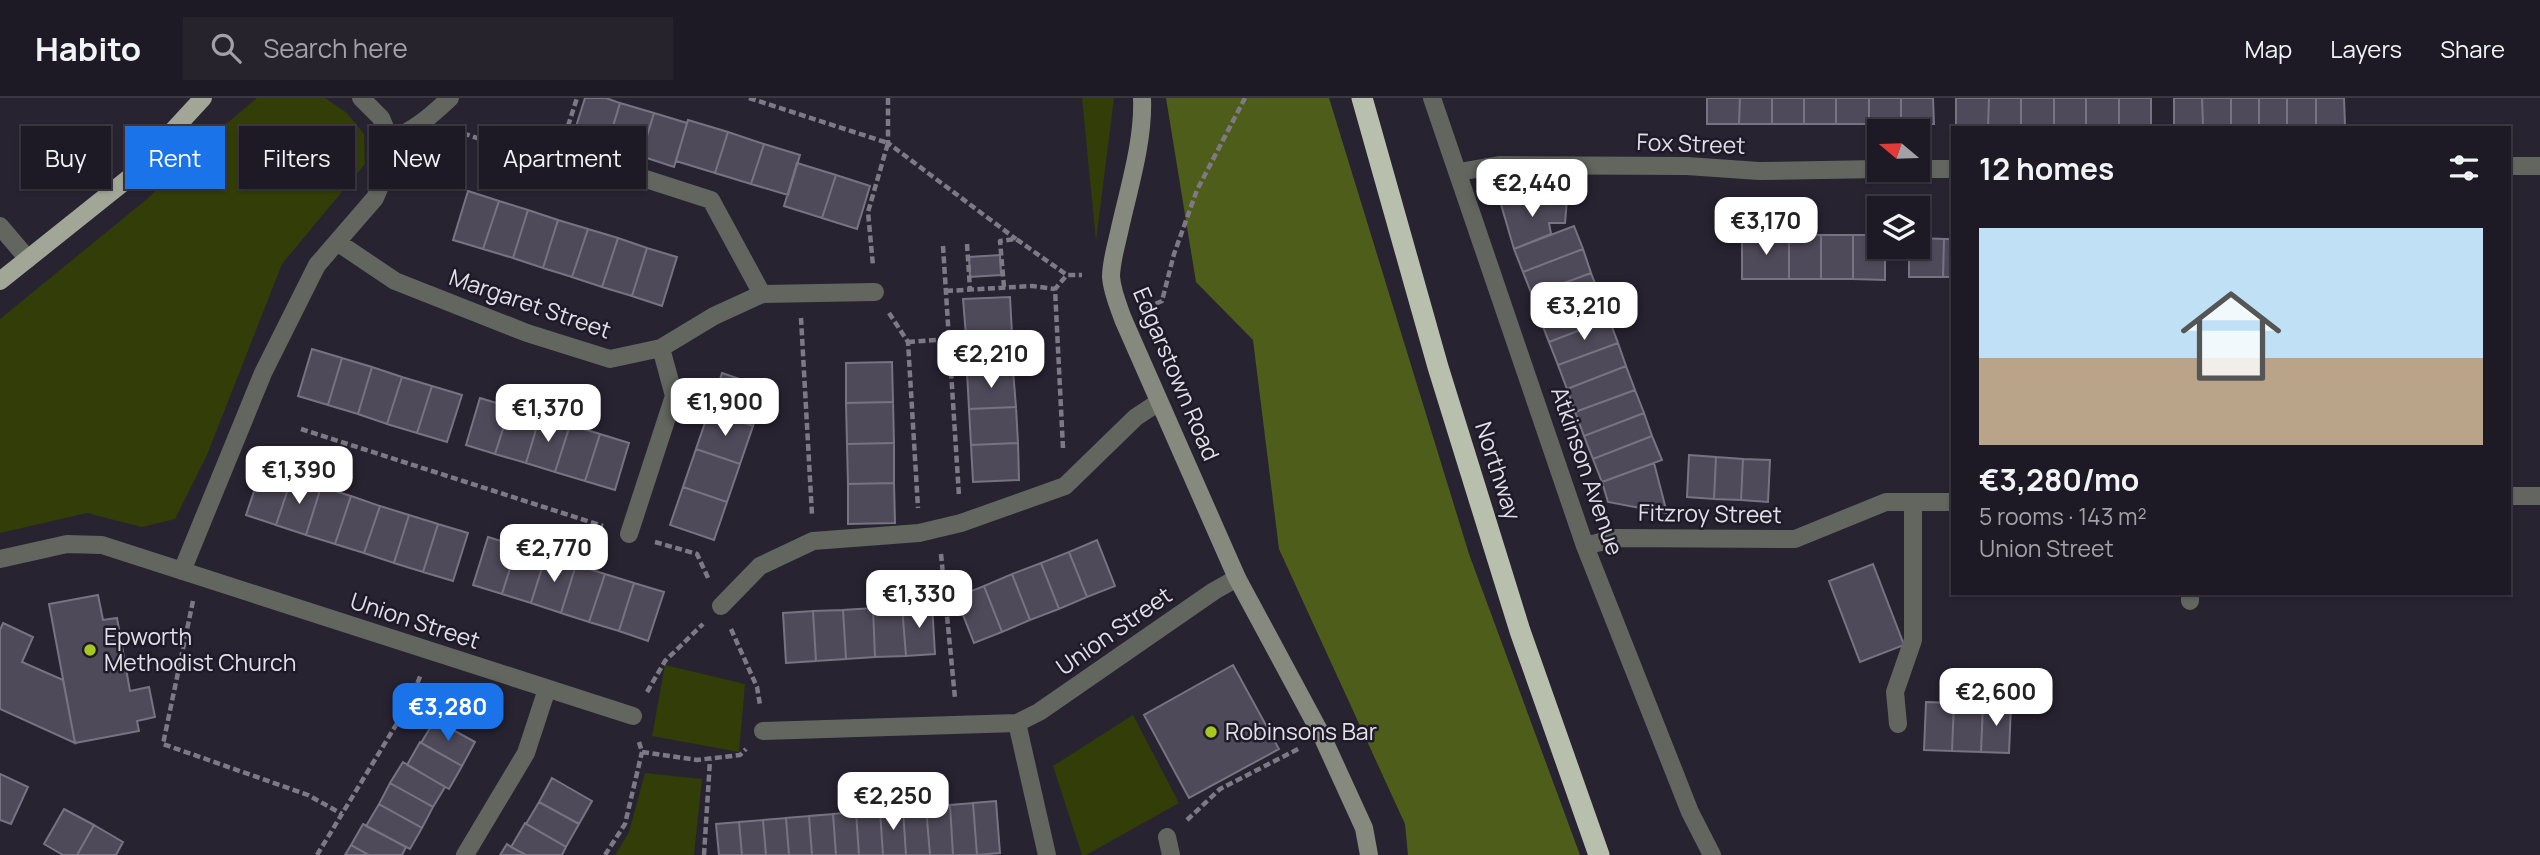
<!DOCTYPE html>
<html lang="en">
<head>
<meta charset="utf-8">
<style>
	body { margin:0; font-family:Manrope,sans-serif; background:#26232d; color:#f1f3f6; height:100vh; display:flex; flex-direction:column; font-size:26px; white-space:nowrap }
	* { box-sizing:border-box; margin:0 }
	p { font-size:23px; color:#a1a1a7 }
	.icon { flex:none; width:38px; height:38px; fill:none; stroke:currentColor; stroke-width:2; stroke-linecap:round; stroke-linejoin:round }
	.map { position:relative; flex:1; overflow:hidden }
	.drawer { position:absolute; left:1951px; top:28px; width:560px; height:469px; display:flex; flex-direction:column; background:#1e1a25; border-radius:0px; box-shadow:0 2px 5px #0004,0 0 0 2px #3c3842 }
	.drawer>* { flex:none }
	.hud { position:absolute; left:21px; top:28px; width:665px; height:63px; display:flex; gap:14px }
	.needle { width:46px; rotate:289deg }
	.fabs { position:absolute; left:1867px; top:21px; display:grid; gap:14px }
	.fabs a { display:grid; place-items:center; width:63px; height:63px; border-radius:0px; background:#1e1a25; box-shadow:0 2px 5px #0004,0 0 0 2px #3c3842; font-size:35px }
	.price { position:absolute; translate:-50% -60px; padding:0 16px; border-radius:14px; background:#fff; color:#222; font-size:23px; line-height:46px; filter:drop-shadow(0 2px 4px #0008) }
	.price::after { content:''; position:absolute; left:50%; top:42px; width:21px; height:16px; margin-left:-10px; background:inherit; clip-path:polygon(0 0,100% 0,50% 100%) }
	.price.active { background:#1a73e8; color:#fff }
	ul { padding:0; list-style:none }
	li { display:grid; align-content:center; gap:14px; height:371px; padding:0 28px }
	li span { display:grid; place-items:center; height:217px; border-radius:0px; color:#555 }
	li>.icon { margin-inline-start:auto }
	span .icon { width:126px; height:126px; fill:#fffc; stroke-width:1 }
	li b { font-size:30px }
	h2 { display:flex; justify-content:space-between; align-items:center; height:84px; padding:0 28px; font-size:30px }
	.pill { padding:0 24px; border-radius:0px; background:#1e1a25; box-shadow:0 2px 5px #0004,0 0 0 2px #3c3842; font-size:24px; line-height:63px }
	.pill.active { background:#1a73e8; color:#fff }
	header { display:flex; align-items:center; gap:42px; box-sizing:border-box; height:98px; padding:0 35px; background:#1e1a25; border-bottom:2px solid #3c3842 }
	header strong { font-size:33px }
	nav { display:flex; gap:38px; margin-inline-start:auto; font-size:24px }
	.search { width:490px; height:63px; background:#26232d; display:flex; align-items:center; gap:18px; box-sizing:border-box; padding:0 24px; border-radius:0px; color:#a1a1a7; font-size:26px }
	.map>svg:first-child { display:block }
	.green { fill:#323d08 }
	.forest { fill:#4e5e1a }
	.building { fill:#4f4a59; stroke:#787283; stroke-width:2 }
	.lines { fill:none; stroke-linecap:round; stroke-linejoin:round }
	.path { stroke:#7e7a85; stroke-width:4.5; stroke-dasharray:7 3.5; stroke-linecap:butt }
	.lane { stroke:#63665f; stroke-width:18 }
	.street { stroke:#63665f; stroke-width:18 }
	.secondary { stroke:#868a7e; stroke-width:18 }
	.primary { stroke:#a1a697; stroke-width:18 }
	.highway { stroke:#b9bfad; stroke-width:21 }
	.poi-dot { fill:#a6c821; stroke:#1e1a27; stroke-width:2.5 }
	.labels { text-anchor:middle; stroke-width:5; stroke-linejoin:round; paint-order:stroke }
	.street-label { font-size:23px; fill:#e2dfe8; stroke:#1e1a27 }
	.poi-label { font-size:23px; fill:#e2dfe8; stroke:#1e1a27; text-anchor:start }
</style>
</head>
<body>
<header>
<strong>Habito</strong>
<div class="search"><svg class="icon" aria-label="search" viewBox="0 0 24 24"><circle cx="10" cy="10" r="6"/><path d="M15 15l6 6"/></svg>Search here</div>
<nav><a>Map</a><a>Layers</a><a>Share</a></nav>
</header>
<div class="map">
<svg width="2540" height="757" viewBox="0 0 2540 757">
	<rect width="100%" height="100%" fill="#282331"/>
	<path class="green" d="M257 0H325L347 15 364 36 365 66 282 166 207 357 175 421 142 429 87 415 0 435V221L147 101 212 38Z
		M1082 0H1114L1096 143Z
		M665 567 745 586 739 654 652 638Z
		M1133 617 1179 705 1086 757H1082L1053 668Z
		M645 675 702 681 694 757H615L629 734Z"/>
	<path class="forest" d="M1166 0H1329L1469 456 1580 757H1408L1405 726 1279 451 1253 242 1196 184Z"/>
	<path class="building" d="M585 0H606L620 5 607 48 573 38Z
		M1707 0H1740L1739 26H1707Z
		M1740 0H1772V26H1739Z
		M1772 0H1804V26H1772Z
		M1804 0H1836V26H1804Z
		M1836 0H1869V26H1836Z
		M1869 0H1901V26H1869Z
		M1901 0H1933L1934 26H1901Z
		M1956 0H1989L1988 29H1956Z
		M1989 0H2021V29H1988Z
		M2021 0H2054V29H2021Z
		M2054 0H2086V29H2054Z
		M2086 0H2119V28L2086 29Z
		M2119 0H2151V28H2119Z
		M2174 0H2202L2203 27 2174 28Z
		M2202 0H2231V27H2203Z
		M2231 0H2259V27H2231Z
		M2259 0H2287V27H2259Z
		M2287 0H2316V27H2287Z
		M2316 0H2344L2345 27H2316Z
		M620 5 654 15 641 58 607 48Z
		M654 15 687 25 674 69 641 58Z
		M688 22 728 34 715 75 676 63Z
		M728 34 764 46 751 86 715 75Z
		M764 46 800 57 788 97 751 86Z
		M797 65 836 77 822 120 784 108Z
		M836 77 870 88 857 131 822 120Z
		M468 93 499 103 483 151 453 142Z
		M1567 101 1565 125H1549L1551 136 1514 151 1500 103Z
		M499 103 528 112 513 160 483 151Z
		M528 112 558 122 543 170 513 160Z
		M558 122 588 131 572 179 543 170Z
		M1574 128 1583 151 1523 174 1514 151Z
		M588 131 618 140 602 189 572 179Z
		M1742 137H1789V181H1742Z
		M1789 137H1821V181H1789Z
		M1821 137H1853V181H1821Z
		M1853 137H1880V149H1885V182L1853 181Z
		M618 140 647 150 632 198 602 189Z
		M1918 140 1944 141 1943 179H1909V149H1918Z
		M1944 141H1953V179H1943Z
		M647 150 677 159 662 208 632 198Z
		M1583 151 1591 175 1532 197 1523 174Z
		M1000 157 1001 177 970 179 969 159Z
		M1591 175 1600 198 1540 221 1532 197Z
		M1600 198 1609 221 1549 244 1540 221Z
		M1010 199 1012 236 966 238 963 201Z
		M1609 221 1618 245 1558 267 1549 244Z
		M1012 236 1013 272 967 274 966 238Z
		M1618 245 1626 268 1567 291 1558 267Z
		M312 251 342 260 328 307 298 298Z
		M342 260 372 269 358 316 328 307Z
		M892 264 893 304 846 305V265Z
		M1626 268 1635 292 1575 314 1567 291Z
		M372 269 402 279 387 326 358 316Z
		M1013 272 1016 309 969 311 967 274Z
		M722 275 766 290 753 328 709 313Z
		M402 279 432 288 417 335 387 326Z
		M432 288 462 297 447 344 417 335Z
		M1635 292 1644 315 1584 338 1575 314Z
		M480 300 510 309 495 356 466 347Z
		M893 304 894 345 847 346 846 305Z
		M510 309 540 318 526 365 495 356Z
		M1016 309 1018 345 971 347 969 311Z
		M709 313 753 328 740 366 696 351Z
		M1644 315 1652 338 1593 361 1584 338Z
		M540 318 570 327 555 374 526 365Z
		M570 327 600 336 585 383 555 374Z
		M600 336 629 345 615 392 585 383Z
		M1652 338 1662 362 1602 384 1593 361Z
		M894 345V385L848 386 847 346Z
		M1018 345 1019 382 973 384 971 347Z
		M696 351 740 366 727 404 683 389Z
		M1689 357 1716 359 1714 401 1687 399Z
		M1716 359 1743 361 1741 402 1714 401Z
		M1743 361 1770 362 1768 404 1741 402Z
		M1654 365 1667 415 1608 404 1602 384Z
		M262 370 292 379 276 427 246 417Z
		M292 379 321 389 306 437 276 427Z
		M894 385 895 425 848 426V386Z
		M321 389 351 398 335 446 306 437Z
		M683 389 727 404 714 442 670 427Z
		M351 398 380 408 364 455 335 446Z
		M380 408 409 417 394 465 364 455Z
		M409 417 438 426 423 474 394 465Z
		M438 426 468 435 453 483 423 474Z
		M488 439 517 448 502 496 473 487Z
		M1097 442 1115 488 1087 499 1069 454Z
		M517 448 546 457 531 505 502 496Z
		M1069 454 1087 499 1059 511 1041 465Z
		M546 457 576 467 561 515 531 505Z
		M1041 465 1059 511 1030 522 1012 476Z
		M1873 466 1904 547 1860 564 1829 483Z
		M576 467 605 476 589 524 561 515Z
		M605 476 634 485 619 533 589 524Z
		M1012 476 1030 522 1002 534 984 488Z
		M634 485 664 494 648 543 619 533Z
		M984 488 1002 534 974 545 956 499Z
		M98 497 103 522 117 520 130 593 149 589 155 619 137 623 139 633 75 645 49 506Z
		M932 506 935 556 906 558 902 508Z
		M902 508 906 558 875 559 873 510Z
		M873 510 875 559 846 561 843 512Z
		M843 512 846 561 816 563 813 513Z
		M813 513 816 563 786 565 783 515Z
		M3 525 33 539 22 564 63 582 75 645 0 611V532Z
		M1233 567 1279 651 1189 700 1144 617Z
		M1926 604 1954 605 1952 653 1924 652Z
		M1954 605 1983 606 1981 654 1952 653Z
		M1983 606 2011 607 2009 655 1981 654Z
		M435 622 475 644 462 668 421 645Z
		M420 644 462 668 449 691 407 667Z
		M403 664 445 689 433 709 390 685Z
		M0 676 28 689 11 726 0 722Z
		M552 680 592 703 579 726 539 704Z
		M390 685 433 709 422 730 379 706Z
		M996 703 1000 755 977 757 973 705Z
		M539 704 579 726 566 749 526 726Z
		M973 705 977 757H953L950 707Z
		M379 706 422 730 410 751 366 728Z
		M950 707 953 757H930L926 709Z
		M926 709 930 757H906L903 711Z
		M64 711 94 727 77 757H63L44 746Z
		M903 711 906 757H883L880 713Z
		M880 713 883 757H859L856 714Z
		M856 714 859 757H836L833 716Z
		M833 716 836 757H812L809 718Z
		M809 718 812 757H789L786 720Z
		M786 720 789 757H766L763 722Z
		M763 722 766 757H742L739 724Z
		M739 724 742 757H719L716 726Z
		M525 725 566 749 562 757H526L511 749Z
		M363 726 406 749 402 757H369L351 747Z
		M94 727 123 744 116 757H77Z
		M507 746 511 749 526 757H500Z
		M351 747 369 757H345Z"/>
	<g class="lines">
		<path class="path" d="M749 0 888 45 868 114 873 168
			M888 0V45L1016 141
			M568 28 577 0
			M453 32 535 59
			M967 146 970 191
			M943 148 959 398
			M1004 189 1000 143 1016 141 1067 177H1082
			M946 193 1032 188 1055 191
			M1146 210 1162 203 1174 156 1197 92 1245 0
			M889 215 908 244 918 410
			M801 220 812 417
			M908 244 949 241
			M301 331 603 428
			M1063 350 1055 191 1067 177
			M655 444 697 456 709 482
			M941 456 955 600
			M193 503 163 646 308 697 342 716
			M731 531 757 589 760 607
			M647 594 665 563 703 526
			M639 644 642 654 697 662 740 657 746 651
			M1187 722 1220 691 1300 650
			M317 757 410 604 421 576
			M605 757 625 726 642 654
			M704 757 710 662"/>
		<path class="lane" d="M0 128 28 161
			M1898 626 1895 594 1913 542V404"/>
		<path class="street" d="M1432 0 1585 448 1690 714 1712 757
			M390 42C415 32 431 18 450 0
			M559 53 711 102 762 196
			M2510 68H2540
			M1918 71H1953
			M1459 74 1499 67 1687 68 1759 73 1880 71
			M337 144 395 183 527 235 610 261 661 250 714 218 762 196 875 194
			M2510 398H2540
			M629 436 674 298 661 250
			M1585 448 1616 440 1795 441 1886 404H1953
			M0 461 67 446 102 447 633 618
			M182 473 263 275 317 167 375 100 388 70 390 42 381 20 361 0
			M2190 495V503
			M721 508 760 468 813 443 919 435 961 425 1065 388 1136 319 1159 304
			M1017 625 1047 757
			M763 633 1017 625 1039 614 1214 493 1237 480
			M1167 739 1171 757
			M465 757 526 655 547 591"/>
		<path class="secondary" d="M1142 0C1144 41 1129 90 1120 130 1117 145 1111 163 1111 179 1112 193 1118 207 1123 221L1237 480 1322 638 1364 730 1369 757"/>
		<path class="primary" d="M0 183 129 80 203 0"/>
		<path class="highway" d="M1362 0 1438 269 1520 533 1599 757"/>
	</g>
	<g class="poi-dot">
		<circle cx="90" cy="552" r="7"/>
		<circle cx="1211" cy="634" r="7"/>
	</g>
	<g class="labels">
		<g class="street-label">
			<text transform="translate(1691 46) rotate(2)" y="8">Fox Street</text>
			<text transform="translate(530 206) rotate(19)" y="8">Margaret Street</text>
			<text transform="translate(1176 276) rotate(67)" y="8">Edgarstown Road</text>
			<text transform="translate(1498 373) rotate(72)" y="8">Northway</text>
			<text transform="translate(1587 373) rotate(71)" y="8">Atkinson Avenue</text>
			<text transform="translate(1710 416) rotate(1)" y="8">Fitzroy Street</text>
			<text transform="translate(415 523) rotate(18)" y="8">Union Street</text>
			<text transform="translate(1114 533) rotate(-35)" y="8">Union Street</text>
		</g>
		<g class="poi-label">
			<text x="104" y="547">Epworth<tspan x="104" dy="26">Methodist Church</tspan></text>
			<text x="1225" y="642">Robinsons Bar</text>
		</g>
	</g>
</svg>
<div class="fabs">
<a><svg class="needle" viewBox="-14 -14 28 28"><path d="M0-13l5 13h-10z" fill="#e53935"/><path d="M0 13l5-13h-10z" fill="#a1a1a7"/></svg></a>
<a><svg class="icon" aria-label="layers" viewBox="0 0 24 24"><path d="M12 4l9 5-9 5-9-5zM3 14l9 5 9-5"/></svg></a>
</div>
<b class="price" style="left:1532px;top:121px">€2,440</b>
<b class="price" style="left:1766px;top:159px">€3,170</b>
<b class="price" style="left:1584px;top:244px">€3,210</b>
<b class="price" style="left:991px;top:292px">€2,210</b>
<b class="price" style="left:725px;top:340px">€1,900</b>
<b class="price" style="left:548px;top:346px">€1,370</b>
<b class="price" style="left:299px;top:408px">€1,390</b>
<b class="price" style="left:554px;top:486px">€2,770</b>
<b class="price" style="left:919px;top:532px">€1,330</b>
<b class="price" style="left:1996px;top:630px">€2,600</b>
<b class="price active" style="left:448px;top:645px">€3,280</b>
<b class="price" style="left:893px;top:734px">€2,250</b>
<div class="hud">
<a class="pill">Buy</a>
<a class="pill active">Rent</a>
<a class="pill">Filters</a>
<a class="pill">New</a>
<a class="pill">Apartment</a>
</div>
<section class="drawer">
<h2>12 homes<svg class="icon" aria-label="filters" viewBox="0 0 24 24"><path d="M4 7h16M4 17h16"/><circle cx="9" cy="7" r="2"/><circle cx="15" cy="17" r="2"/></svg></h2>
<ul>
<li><span style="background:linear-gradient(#bfe0f5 60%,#b9a48a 0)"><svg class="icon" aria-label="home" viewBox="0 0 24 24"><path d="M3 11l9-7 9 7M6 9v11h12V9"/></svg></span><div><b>€3,280/mo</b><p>5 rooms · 143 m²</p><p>Union Street</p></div></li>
</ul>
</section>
</div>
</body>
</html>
